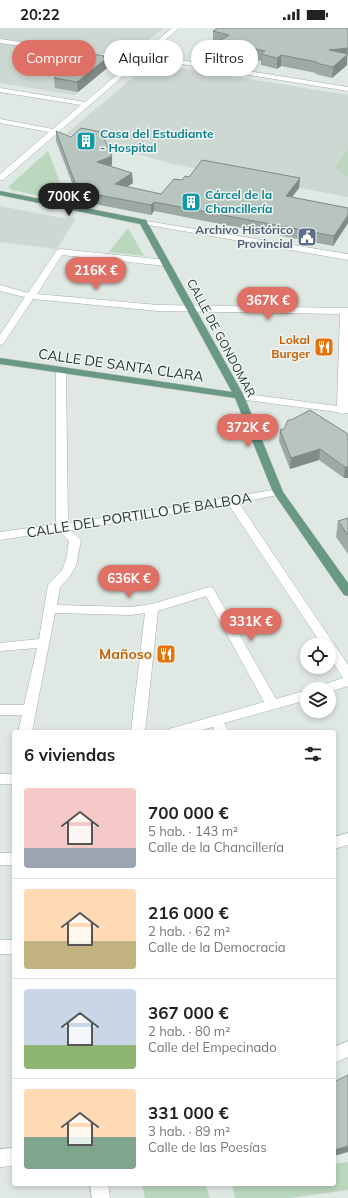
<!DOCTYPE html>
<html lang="es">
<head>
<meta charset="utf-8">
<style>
	body { margin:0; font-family:Mulish,sans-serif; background:#f2f2f2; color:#222; height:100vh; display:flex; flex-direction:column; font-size:15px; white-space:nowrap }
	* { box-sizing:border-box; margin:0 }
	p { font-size:13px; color:#767676 }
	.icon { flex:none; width:22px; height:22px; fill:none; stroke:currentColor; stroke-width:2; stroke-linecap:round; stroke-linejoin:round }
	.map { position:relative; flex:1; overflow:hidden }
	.sheet { position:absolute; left:12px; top:702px; width:324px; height:456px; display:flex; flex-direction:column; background:#fff; border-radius:4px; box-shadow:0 2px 6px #0003 }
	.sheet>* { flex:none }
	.guide { position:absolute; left:12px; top:12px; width:324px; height:36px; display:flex; gap:8px }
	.buttons { position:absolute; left:300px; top:610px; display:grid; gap:8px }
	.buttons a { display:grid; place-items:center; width:36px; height:36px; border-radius:50%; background:#fff; box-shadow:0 2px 6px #0003; font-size:20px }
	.price { position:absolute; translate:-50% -34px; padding:0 9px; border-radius:14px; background:#df7066; color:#fff; font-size:13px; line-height:26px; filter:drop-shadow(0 1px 2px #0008) }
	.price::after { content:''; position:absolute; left:50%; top:24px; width:12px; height:9px; margin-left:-6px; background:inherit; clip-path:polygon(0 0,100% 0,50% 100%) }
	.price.current { background:#222; color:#fff }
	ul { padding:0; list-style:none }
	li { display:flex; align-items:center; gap:12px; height:100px; padding:0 12px }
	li+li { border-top:1px solid #e0e0e0 }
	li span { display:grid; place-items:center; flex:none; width:112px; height:80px; border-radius:4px; color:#555 }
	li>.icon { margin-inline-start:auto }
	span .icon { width:48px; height:48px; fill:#fffc; stroke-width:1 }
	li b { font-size:17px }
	h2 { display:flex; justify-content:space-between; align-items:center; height:48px; padding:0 12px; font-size:17px }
	.chip { padding:0 14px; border-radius:18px; background:#fff; box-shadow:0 2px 6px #0003; font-size:14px; line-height:36px }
	.chip.current { background:#df7066; color:#fff }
	.status { display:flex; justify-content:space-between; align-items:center; height:28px; padding:0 20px; background:#fff; direction:ltr }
	.status svg { height:11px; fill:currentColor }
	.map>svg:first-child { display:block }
	.built { fill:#ced8d2; fill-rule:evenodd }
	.green { fill:#bbd7be }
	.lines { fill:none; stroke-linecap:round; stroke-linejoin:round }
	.minor-casing { stroke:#a3afa9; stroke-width:1 }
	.major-casing { stroke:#bdc3c0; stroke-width:1 }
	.minor { fill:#fff; fill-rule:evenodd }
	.major { fill:#699885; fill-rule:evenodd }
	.wall { fill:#9ea9a3 }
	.shaded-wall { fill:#818a85 }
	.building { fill:#b8c5be; stroke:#818a85 }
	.labels { text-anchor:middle; stroke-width:3; stroke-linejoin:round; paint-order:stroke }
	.far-culture-label { font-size:12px; font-weight:bold; fill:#0d838f; stroke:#eff5f1; text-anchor:start }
	.far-service-label { font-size:12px; font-weight:bold; fill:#4e5e75; stroke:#eff5f1; text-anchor:end }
	.far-street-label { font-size:12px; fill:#22362e; stroke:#eff5f1 }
	.far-food-label { font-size:12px; font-weight:bold; fill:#c56008; stroke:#eff5f1; text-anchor:end }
	.street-label { font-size:14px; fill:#22362e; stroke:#eff5f1 }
	.food-label { font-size:14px; font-weight:bold; fill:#c56008; stroke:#eff5f1; text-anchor:end }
</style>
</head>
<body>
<div class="status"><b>20:22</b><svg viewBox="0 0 49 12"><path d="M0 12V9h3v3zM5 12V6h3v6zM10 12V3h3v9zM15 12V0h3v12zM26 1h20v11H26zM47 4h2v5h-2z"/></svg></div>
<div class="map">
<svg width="348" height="1170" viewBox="0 0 348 1170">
	<rect width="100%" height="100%" fill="#dfe8e3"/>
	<path class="built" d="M0 0H163L128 29 101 25 90 35 110 38 75 67 0 55ZM39 29 78 64 45 43 36 44 32 46 20 44Z
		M150 35 348 67V169L173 136 109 118 97 112 66 106Z
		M0 178 62 190H76L57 221 0 214Z"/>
	<path class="green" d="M348 120V149L341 145 336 138Z
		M48 123 68 174 12 162 8 159Z
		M128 200 144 228 109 224Z
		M348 1134V1162L290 1170H235L232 1156H334V1136Z
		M142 1156H205L210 1170H145Z"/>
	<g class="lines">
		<defs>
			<path id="minor" d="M172 0H179L148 27 348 59V63L144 30 3 152H0V146L49 104 0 95V91L53 101 81 77 0 64V60L85 74 132 34 0 15V11L135 31Z
				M140 192 348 226V232L143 196 139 194Z
				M60 221 166 232 170 235 166 238 62 227 37 266 158 277 348 280V385L342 386 337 384 239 371 234 368 239 365 337 378 340 286 158 283 33 271 3 316 0 317V307L25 269 0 263V257L28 265 57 222Z
				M61 340 66 343 68 495 174 479 278 461 282 462 283 464 282 466 239 475 348 637V658L329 664V661H318L319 658 343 650 329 628V617H322L229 477 71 502 81 512 76 538 68 551 60 559 57 577 131 579 152 576 209 559 213 560 276 671 307 662V672L224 695 229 704H215L213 699 194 704H169L171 700 176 699 264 674 206 568 158 583 145 704H131L145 585 131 587 55 585 32 704H18L22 687H0V677H24L37 620 0 623V615L39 611 48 557 62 542 66 532 69 513 59 503 0 512V504L56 496V343Z
				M0 746H14V756H0Z
				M348 805V817L334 821V809Z
				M0 825H14V837H0Z
				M0 912H14V926H0Z
				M348 1013V1029L334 1035V1019Z
				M14 1120V1138L0 1139V1121Z
				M90 1156H108L110 1170H92Z"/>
			<path id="major" d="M0 163 146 192 244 368 283 464 348 555V568L344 567 273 464 235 370 0 336V330L232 364 140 196 0 167Z"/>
		</defs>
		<use href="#minor" class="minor-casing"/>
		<use href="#major" class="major-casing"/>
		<use href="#minor" class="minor"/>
		<use href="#major" class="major"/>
	</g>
	<path class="wall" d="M218 0 347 37 332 50 315 46 316 45 281 38 277 41 261 37V33L219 24V15L213 14V3Z
		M85 27 104 28 107 40 78 64 55 60 54 50 56 48 23 41 22 31Z
		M56 103 71 109 112 137 110 138 133 155 126 159 161 166 182 152 189 149 300 150 299 160 292 169 348 180V195L333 218 154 183 151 187 79 173 56 113Z
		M280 402 348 406V450H344L319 432 290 441 279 413Z
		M348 490V526L336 509 338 493Z"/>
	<path class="shaded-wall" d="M348 20 347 37 332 50 333 39 329 22Z
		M281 27V38L277 41V30Z
		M104 28V32L107 30V40L78 64 77 54Z
		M112 128V137L98 143 97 134Z
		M132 145 133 155 115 166V156Z
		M300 150 299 160 285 178 286 168Z
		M154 174V183L151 187V177Z
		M348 187V195L333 218 334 208Z
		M320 421 319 432 290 441 291 430Z
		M345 439H348V450H344Z
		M348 1118V1124L334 1128V1122Z"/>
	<path class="building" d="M218 0H348V20L329 22 348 26 333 39 316 35 317 34 281 27 277 30 261 26 265 23 219 13 229 7 213 3Z
		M38 19 85 27 88 25 104 28 103 29 107 30 77 54 54 50 65 40 22 31Z
		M81 100 101 104 112 128 97 134 132 145 115 156 161 166 174 151 182 152 185 148 189 149 202 132 300 150 286 168 348 180V187L334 208 154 174 151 177 78 163 56 103 71 109Z
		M310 382 348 406V439H345L320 421 291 430 280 402 284 401 288 392H291Z
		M348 490V507L338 493Z
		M348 1047V1118L334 1122V1054Z"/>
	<defs>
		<symbol id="building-square" viewBox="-11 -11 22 22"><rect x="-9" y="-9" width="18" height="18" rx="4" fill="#0f9aa8" stroke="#eff5f1"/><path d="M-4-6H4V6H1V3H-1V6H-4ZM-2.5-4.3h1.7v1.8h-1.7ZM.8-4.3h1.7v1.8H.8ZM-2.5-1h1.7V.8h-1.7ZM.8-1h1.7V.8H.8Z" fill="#fff"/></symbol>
		<symbol id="civic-square" viewBox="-11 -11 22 22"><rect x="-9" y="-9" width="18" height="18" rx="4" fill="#5c6f8a" stroke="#eff5f1"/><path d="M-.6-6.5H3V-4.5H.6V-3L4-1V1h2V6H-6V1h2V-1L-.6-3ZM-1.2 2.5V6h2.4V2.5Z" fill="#fff"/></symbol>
		<symbol id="restaurant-square" viewBox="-11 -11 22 22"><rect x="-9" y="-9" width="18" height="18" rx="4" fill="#e8710a" stroke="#eff5f1"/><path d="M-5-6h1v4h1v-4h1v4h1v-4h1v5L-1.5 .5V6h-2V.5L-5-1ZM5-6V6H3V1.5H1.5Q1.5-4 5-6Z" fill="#fff"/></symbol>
	</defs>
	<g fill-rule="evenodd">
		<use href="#building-square" x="75" y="102" width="22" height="22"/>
		<use href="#building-square" x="180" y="163" width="22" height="22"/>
		<use href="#civic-square" x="296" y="198" width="22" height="22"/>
		<use href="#restaurant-square" x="313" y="308" width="22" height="22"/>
		<use href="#restaurant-square" x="155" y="615" width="22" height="22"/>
	</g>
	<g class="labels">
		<g class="far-culture-label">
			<text x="100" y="110">Casa del Estudiante<tspan x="100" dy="14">- Hospital</tspan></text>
			<text x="205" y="171">Cárcel de la<tspan x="205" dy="14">Chancillería</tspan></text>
		</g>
		<g class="far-service-label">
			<text x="293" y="206">Archivo Histórico<tspan x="293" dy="14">Provincial</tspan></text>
		</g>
		<g class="far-street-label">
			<text transform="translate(221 310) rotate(62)" y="4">CALLE DE GONDOMAR</text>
		</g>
		<g class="far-food-label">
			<text x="310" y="316">Lokal<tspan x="310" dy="14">Burger</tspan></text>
		</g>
		<g class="street-label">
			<text transform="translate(121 337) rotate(8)" y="5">CALLE DE SANTA CLARA</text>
			<text transform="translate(139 487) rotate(-9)" y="5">CALLE DEL PORTILLO DE BALBOA</text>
		</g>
		<g class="food-label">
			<text x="152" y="631">Mañoso</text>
		</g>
	</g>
</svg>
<div class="buttons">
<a><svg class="icon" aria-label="locate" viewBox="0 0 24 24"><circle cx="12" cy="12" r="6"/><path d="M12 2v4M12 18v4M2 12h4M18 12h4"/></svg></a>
<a><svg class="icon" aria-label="layers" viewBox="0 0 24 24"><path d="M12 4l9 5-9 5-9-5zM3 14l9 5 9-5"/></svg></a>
</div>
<b class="price current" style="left:69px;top:189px">700K €</b>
<b class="price" style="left:96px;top:263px">216K €</b>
<b class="price" style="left:268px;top:293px">367K €</b>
<b class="price" style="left:248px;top:420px">372K €</b>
<b class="price" style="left:129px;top:571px">636K €</b>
<b class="price" style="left:251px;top:614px">331K €</b>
<div class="guide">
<a class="chip current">Comprar</a>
<a class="chip">Alquilar</a>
<a class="chip">Filtros</a>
</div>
<section class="sheet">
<h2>6 viviendas<svg class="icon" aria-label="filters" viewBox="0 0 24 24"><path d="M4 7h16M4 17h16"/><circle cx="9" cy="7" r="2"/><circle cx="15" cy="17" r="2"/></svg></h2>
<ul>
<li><span style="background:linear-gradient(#f6c9c9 75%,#9aa5b1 0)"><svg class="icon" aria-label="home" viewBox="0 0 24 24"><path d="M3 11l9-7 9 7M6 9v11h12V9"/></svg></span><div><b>700 000 €</b><p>5 hab. · 143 m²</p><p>Calle de la Chancillería</p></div></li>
<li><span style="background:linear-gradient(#ffd9b3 65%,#c2b280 0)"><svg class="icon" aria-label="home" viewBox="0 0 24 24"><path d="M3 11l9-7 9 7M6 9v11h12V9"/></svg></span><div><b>216 000 €</b><p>2 hab. · 62 m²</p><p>Calle de la Democracia</p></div></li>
<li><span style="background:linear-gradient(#c9d6e8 70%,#8fb573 0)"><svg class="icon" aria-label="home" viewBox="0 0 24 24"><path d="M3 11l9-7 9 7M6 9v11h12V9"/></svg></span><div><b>367 000 €</b><p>2 hab. · 80 m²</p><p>Calle del Empecinado</p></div></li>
<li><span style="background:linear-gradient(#ffd9b3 60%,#7fa58c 0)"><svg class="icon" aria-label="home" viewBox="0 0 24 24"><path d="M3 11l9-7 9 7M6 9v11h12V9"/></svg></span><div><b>331 000 €</b><p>3 hab. · 89 m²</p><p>Calle de las Poesías</p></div></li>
</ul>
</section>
</div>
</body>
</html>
